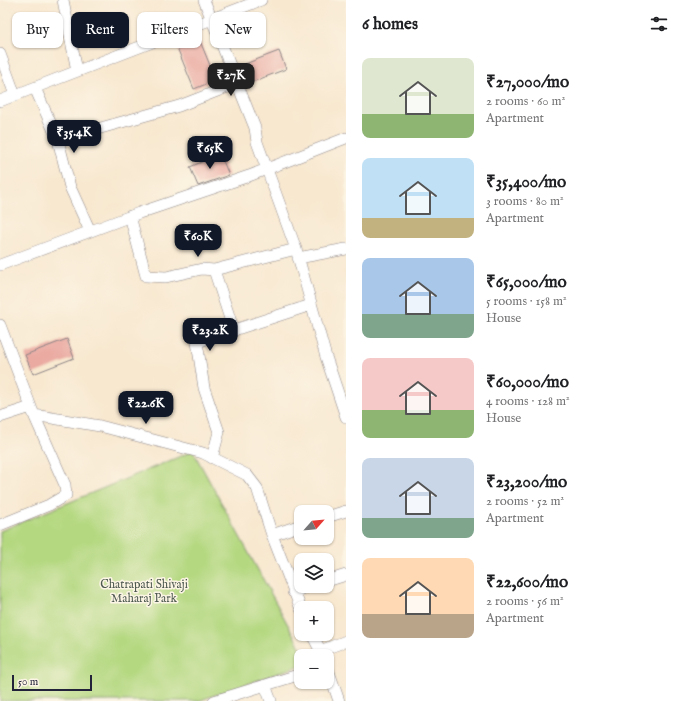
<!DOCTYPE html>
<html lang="en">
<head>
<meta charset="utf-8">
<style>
	body { margin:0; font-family:"IM FELL English",serif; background:#f2f2f2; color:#202124; height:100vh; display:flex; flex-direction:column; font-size:15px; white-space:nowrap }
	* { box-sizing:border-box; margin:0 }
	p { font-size:13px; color:#757577 }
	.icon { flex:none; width:22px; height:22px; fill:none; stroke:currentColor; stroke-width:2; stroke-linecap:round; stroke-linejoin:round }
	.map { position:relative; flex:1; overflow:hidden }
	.sheet { display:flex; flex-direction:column; background:#fff; width:340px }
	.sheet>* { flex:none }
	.top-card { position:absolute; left:12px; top:12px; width:274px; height:36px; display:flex; gap:8px }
	.needle { width:26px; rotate:63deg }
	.fabs { position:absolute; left:294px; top:505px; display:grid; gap:8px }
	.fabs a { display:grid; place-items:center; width:40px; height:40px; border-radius:8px; background:#fff; box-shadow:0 1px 3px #0004; font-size:20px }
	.scale { position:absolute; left:12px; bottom:10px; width:80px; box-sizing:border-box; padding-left:4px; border:2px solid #22223b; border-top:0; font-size:11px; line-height:14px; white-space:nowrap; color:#22223b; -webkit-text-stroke:3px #fcf5e5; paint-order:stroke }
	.price { position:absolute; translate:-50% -34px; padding:0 9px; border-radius:8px; background:#111827; color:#fff; font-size:13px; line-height:26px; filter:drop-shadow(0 1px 2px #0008) }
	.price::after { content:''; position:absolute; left:50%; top:24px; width:12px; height:9px; margin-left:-6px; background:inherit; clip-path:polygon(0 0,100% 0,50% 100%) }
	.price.on { background:#222; color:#fff }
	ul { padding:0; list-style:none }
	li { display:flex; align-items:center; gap:12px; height:100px; padding:0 16px }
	li span { display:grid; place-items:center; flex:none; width:112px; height:80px; border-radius:8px; color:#555 }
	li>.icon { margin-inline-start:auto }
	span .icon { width:48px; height:48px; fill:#fffc; stroke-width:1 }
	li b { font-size:17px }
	h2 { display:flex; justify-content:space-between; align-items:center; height:48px; padding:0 16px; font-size:17px }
	.chip { padding:0 14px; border-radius:8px; background:#fff; box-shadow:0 1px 3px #0004; font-size:14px; line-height:36px }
	.chip.on { background:#111827; color:#fff }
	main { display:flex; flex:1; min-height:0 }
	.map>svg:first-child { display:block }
	.green { fill:#b4d880; stroke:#6b7d5e }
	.building { fill:#eaa9a1 }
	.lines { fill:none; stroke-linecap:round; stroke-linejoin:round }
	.street-casing { stroke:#8d8586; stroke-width:12 }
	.street { stroke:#fff; stroke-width:11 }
	.labels { text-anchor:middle; stroke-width:3; stroke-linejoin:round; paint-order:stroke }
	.park-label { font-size:12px; fill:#4e5950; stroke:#fcf5e5 }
</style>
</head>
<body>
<main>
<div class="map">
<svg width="346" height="701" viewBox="0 0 346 701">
	<rect width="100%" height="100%" fill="#fcf5e5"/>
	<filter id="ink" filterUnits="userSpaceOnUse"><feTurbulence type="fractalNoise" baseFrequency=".025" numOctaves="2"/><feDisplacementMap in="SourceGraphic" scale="8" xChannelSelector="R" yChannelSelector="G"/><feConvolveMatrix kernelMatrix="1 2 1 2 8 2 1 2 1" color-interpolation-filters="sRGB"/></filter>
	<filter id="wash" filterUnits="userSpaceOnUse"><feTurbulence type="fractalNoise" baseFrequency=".012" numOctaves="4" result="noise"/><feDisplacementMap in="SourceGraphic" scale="16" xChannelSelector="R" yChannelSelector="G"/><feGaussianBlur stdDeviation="0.9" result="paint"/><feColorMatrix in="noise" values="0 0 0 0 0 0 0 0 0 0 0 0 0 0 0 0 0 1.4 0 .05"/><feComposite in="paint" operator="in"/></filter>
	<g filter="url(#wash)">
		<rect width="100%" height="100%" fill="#f8e8d0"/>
		<path class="green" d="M193 451 305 656H301V665L198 701H0V531Z"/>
		<g id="blocks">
			<path class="building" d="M200 41 216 80 194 89 178 50Z
				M279 51 286 69 252 82 245 64Z
				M220 154 229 175 198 186 190 167Z
				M67 339 74 358 33 374 25 355Z"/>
		</g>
	</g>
	<g filter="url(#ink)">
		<use href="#blocks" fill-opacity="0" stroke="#8d8586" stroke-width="1"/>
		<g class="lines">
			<defs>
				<path id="street" d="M63 0 77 71
					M204 0 255 128 257 142 296 249 326 357 346 417
					M0 54 15 95
					M35 88 58 140 70 187 90 231
					M0 101 261 0
					M58 140 179 106 238 83
					M130 216 146 276 166 277 202 269 214 270 296 249
					M298 258 346 249
					M0 265 139 213 249 176 346 138
					M214 270 234 331
					M0 325 34 415 100 426 203 453 247 475 257 488 272 535 301 525
					M0 417 31 407
					M212 458 219 432 204 388 197 342 311 305
					M327 517 346 511
					M0 525 49 505 66 495 65 485 34 415
					M272 535 301 609
					M327 581 346 575
					M293 592 310 586
					M312 634 323 656
					M320 651 346 641
					M327 666 339 701
					M265 685 271 701
					M214 701 301 674"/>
			</defs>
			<use href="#street" class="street-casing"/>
			<use href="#street" class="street"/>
		</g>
	</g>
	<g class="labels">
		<g class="park-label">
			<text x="144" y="588">Chatrapati Shivaji<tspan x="144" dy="14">Maharaj Park</tspan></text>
		</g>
	</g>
</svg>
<div class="fabs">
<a><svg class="needle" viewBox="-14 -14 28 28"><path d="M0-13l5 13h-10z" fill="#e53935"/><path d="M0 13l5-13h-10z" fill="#757577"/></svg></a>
<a><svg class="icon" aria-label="layers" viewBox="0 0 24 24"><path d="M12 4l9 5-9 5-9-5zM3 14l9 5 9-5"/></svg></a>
<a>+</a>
<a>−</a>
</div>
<div class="scale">50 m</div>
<b class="price on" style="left:231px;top:97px">₹27K</b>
<b class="price" style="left:74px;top:154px">₹35.4K</b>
<b class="price" style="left:210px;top:170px">₹65K</b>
<b class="price" style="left:198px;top:258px">₹60K</b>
<b class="price" style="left:210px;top:352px">₹23.2K</b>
<b class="price" style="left:146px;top:425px">₹22.6K</b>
<div class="top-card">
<a class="chip">Buy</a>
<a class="chip on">Rent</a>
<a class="chip">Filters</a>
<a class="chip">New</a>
</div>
</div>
<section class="sheet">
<h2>6 homes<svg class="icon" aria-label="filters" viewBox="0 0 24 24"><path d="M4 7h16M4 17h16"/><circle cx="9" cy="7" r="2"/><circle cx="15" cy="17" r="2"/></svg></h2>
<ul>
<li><span style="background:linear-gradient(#dfe7d0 70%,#8fb573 0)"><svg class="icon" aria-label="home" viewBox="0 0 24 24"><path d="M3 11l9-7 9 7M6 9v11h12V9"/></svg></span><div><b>₹27,000/mo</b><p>2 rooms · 60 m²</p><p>Apartment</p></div></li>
<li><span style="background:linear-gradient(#bfe0f5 75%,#c2b280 0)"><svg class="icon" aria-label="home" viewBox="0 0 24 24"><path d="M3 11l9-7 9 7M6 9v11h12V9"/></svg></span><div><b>₹35,400/mo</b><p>3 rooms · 80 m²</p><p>Apartment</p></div></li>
<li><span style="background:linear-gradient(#a9c7e8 70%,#7fa58c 0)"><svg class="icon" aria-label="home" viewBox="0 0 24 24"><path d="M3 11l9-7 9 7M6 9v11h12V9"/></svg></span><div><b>₹65,000/mo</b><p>5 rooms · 158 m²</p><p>House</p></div></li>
<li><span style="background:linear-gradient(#f6c9c9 65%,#8fb573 0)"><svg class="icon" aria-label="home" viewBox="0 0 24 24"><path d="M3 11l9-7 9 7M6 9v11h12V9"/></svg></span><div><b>₹60,000/mo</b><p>4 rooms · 128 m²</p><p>House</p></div></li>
<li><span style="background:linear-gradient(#c9d6e8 75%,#7fa58c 0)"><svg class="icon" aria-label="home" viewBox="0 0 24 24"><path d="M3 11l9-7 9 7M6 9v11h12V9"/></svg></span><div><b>₹23,200/mo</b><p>2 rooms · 52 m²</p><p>Apartment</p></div></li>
<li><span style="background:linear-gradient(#ffd9b3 70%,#b9a48a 0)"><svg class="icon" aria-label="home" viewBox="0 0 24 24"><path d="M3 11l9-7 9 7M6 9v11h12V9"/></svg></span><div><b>₹22,600/mo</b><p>2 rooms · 56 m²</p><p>Apartment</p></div></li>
</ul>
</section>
</main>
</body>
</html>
